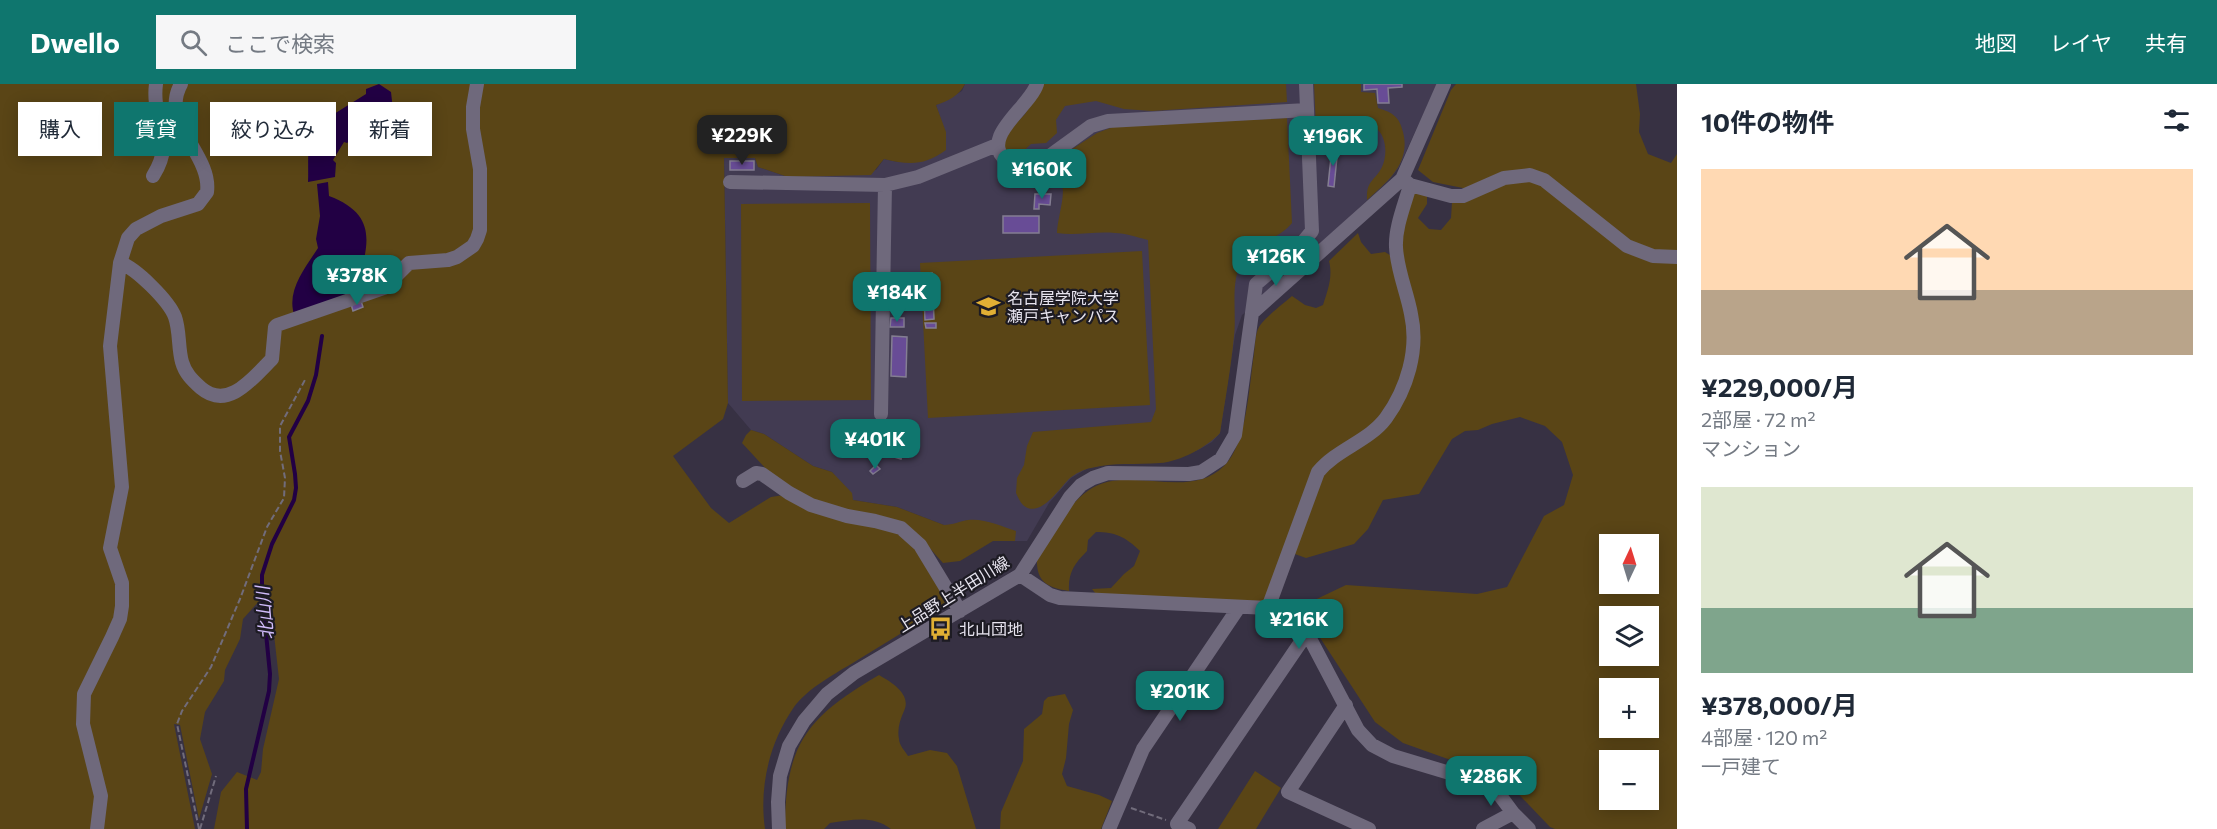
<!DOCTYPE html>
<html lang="ja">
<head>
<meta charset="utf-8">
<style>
	body { margin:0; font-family:Commissioner,"Noto Sans JP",sans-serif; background:#f6f6f7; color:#1f2937; height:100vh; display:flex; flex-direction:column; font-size:22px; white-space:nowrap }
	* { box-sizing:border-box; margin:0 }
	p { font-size:20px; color:#747a83 }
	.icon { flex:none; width:33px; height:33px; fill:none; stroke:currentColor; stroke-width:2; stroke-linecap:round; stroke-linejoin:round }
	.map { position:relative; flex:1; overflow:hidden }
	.drawer { display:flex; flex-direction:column; background:#fff; width:540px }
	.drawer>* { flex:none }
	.top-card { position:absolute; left:18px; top:18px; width:570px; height:54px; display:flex; gap:12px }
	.needle { width:39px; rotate:4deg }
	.fabs { position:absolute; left:1599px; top:450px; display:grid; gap:12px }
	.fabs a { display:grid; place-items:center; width:60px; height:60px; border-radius:0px; background:#fff; box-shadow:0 3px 15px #0003; font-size:30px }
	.price { position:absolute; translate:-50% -51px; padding:0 14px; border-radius:12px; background:#0f766e; color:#fff; font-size:20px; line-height:39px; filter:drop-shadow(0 2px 3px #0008) }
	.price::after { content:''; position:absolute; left:50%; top:36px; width:18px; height:14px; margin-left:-9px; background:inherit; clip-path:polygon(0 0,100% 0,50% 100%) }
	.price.on { background:#222; color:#fff }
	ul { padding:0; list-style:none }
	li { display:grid; align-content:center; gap:12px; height:318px; padding:0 24px }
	li span { display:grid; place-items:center; height:186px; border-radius:0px; color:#555 }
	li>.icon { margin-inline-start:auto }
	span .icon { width:108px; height:108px; fill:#fffc; stroke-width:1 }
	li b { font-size:26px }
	h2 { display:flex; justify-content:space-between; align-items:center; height:72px; padding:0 24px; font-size:26px }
	.tag { padding:0 21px; border-radius:0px; background:#fff; box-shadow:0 3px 15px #0003; font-size:21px; line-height:54px }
	.tag.on { background:#0f766e; color:#fff }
	header { display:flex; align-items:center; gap:36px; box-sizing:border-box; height:84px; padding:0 30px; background:#0f766e; color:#fff }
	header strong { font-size:28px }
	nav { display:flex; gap:33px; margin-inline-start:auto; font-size:21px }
	.search { width:420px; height:54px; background:#f6f6f7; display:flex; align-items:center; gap:15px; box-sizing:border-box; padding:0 21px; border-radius:0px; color:#747a83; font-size:22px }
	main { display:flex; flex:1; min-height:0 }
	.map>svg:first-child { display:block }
	.built { fill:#423b52 }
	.green { fill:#5a4516; fill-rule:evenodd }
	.water { fill:#204 }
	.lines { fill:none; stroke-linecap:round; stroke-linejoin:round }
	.stream { stroke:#204; stroke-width:4 }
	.building { fill:#684c96; stroke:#847e92; stroke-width:1.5 }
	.path { stroke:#716c7b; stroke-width:2; stroke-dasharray:6 3; stroke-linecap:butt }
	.minor { stroke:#6f697c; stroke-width:14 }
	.labels { text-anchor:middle; stroke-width:4.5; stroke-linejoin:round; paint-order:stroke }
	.poi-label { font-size:16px; fill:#e7e4ef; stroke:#1d1b23; text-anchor:start }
	.street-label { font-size:16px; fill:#e7e4ef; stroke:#1d1b23 }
	.water-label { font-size:18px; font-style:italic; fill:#d0bbfa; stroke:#1d1b23 }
</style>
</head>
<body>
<header>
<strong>Dwello</strong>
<div class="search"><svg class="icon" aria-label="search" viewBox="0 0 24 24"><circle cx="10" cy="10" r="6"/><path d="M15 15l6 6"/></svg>ここで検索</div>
<nav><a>地図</a><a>レイヤ</a><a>共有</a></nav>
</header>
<main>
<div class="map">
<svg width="1677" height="745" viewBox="0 0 1677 745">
	<rect width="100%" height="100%" fill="#373143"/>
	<path class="built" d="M965 0H1437L1399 83 1389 96 1262 215 1242 231 1235 251 1220 349 1212 358 1198 366 1167 378 1110 380 1088 384 1071 394 1049 419 1027 457H1015V447L968 436 952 441H944L897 423 853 416 832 388 813 382 764 350 751 346 728 319 724 74H755L758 83 788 93 876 86 884 75 898 78 945 48 936 21 962 7Z"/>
	<path class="green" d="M0 0H965C959 12 948 17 936 21L946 48V66C924 82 909 81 884 75L871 91 788 93 758 83 755 74H724L728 319 723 335 673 372 711 424 729 439 771 413 784 411 896 448 915 463 949 519C918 539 887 558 856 577 835 590 809 603 794 623 769 659 759 703 765 745H214L221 708 237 688 257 696 261 688 263 665 279 595 269 506 243 535 240 555 225 586 224 597 205 628 200 655 212 690 199 735 180 641 174 640 195 745H0Z
		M1043 0H1286L1287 18 1152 27 1124 25 1096 17 1065 22 1056 36 1057 49 1046 59 1031 60 1017 73 1007 69 1003 59 1008 48 1025 30Z
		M1314 0H1361V8L1375 9 1378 24C1393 29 1399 32 1403 48 1411 79 1388 97 1367 116 1366 96 1375 97 1382 83 1388 70 1386 52 1376 44 1369 39 1363 35 1354 36 1345 36 1336 43 1331 50L1316 44Z
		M1456 0H1636L1640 30 1639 48 1648 70 1671 79 1677 70V168L1663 169 1629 158 1545 92 1468 105 1433 98 1418 86 1451 6Z
		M1287 34 1292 139C1279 155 1254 160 1244 174 1229 195 1237 228 1234 252 1231 284 1225 317 1220 349 1207 363 1179 378 1160 379 1136 381 1114 378 1091 384 1084 385 1075 390 1070 394 1060 403 1040 436 1023 421 1020 418 1018 413 1016 409L1017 394 1024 381 1027 362 1033 348 1151 338 1156 325 1148 156C1136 153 1126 149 1115 149 1095 147 1076 152 1057 149 1057 135 1067 108 1061 99L1066 69 1097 49 1113 43Z
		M1525 95 1541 99 1625 165 1677 177V745H1555L1550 743 1504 695 1403 659 1375 638 1315 546 1302 522 1346 501 1477 510 1507 503 1544 432 1564 421 1573 391 1562 358 1545 342 1520 333 1492 340 1478 346 1465 347 1452 355 1419 410 1383 416 1368 445 1354 460 1306 474 1292 469 1320 391 1374 351 1412 291 1400 164 1412 109 1416 108 1427 112V120L1418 134 1429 145 1441 146 1451 134 1452 118 1510 96ZM1610 460H1648V500H1610ZM1610 532H1648V572H1610ZM1610 604H1648V644H1610ZM1610 676H1648V716H1610Z
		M870 119 871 316 742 317 741 120Z
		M1358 149 1361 158 1371 170 1385 168 1393 173 1409 251 1404 289 1378 337 1327 373 1264 520 1096 510 1092 505 1111 504 1124 490 1134 482 1140 467C1126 453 1115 448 1096 448L1088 456 1087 467C1074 480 1068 489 1069 507 1048 504 1036 498 1037 475 1052 452 1066 421 1089 406 1128 379 1188 418 1224 382 1247 360 1249 302 1254 270 1255 262 1255 250 1259 243 1263 235 1284 219 1292 212L1305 221 1316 224 1323 221C1328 206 1333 192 1329 177Z
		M1142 167 1150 321 928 334 920 179Z
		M751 346 764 350 813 382 832 388 852 409 853 416 897 423 944 441C953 441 960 437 968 436 984 434 1001 442 1016 447L1015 457H993L960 477 943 479 917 450 839 426 795 407 768 387 742 359 746 351Z
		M879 591C891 598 912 610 904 627 900 636 897 645 899 655 899 661 905 667 908 672L930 666 947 669 957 682 976 745H891C872 731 852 736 830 739L824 745H785C785 660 807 633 879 591Z
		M1065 610 1073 626 1069 640 1066 674 1062 690 1067 702 1099 711 1112 717 1101 745H1000L1001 728 1023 677 1024 645 1042 630 1044 617 1048 613Z
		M1255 687 1281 704 1256 745H1218Z"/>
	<path class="water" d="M379 0 391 8 393 26H388L347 59 344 58 333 76 336 79 335 93 308 98C309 78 305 56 318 40L366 10V5Z
		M328 98 329 112C384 133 365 167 355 212L295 233C285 208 305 184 318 164L316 155 320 132 317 100Z"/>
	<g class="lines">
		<path class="stream" d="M247 745 246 705 269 607 270 590 262 509V491L272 460 294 416 296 404 295 390 289 353 308 317 316 291 322 252"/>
	</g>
	<path class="building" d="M1364 0H1402V3L1388 4 1389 19H1378L1377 5 1364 6Z
		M1332 63H1338L1334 103 1328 102Z
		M730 77H754V86H730Z
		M1035 110H1051L1050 121 1039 120V125H1034Z
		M1003 132H1039V149H1003Z
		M1277 156 1280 161 1247 189 1242 183Z
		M932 189 934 235 925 236 923 190Z
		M361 217 363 223 353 227 351 220Z
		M891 234H904V243H890Z
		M925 239H936V244H926Z
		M892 252 907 253 906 293 891 292Z
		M891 346 908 350 901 375 884 370Z
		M876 381 880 385 873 390 870 387Z"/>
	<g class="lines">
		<path class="path" d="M1131 724 1166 736
			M199 745 177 640 182 627 211 583 240 515 267 443 284 414 285 394 280 367V342L306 294
			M200 745 216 692"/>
		<path class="minor" d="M1037 0C1029 24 978 54 1007 77 1015 83 1023 85 1033 84L1091 42 1108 37 1307 26
			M153 92C177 54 151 37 156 0
			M1404 96 1410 101 1451 112H1463L1504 94 1530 91 1544 96 1627 162 1653 172 1677 173
			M730 98 885 101 918 93 997 61
			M1298 164 1312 147 1306 0
			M120 179C136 184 169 217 175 233 180 247 178 264 182 278 185 289 192 296 201 304 228 327 253 294 272 275L275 243 277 241 384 204 409 179 448 176 457 173 473 162 477 155 480 146V85L473 45V23L477 0
			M1252 229 1256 200 1298 164 1304 170
			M881 330 885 101
			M743 397 756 389 762 390 789 409 811 421 847 432 875 437 901 444 920 461 960 527
			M1020 491 1050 511 1060 514 1268 524 1282 527 1294 533 1307 549 1358 646 1372 661 1393 672 1493 702 1513 729 1529 745
			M1268 524 1318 388C1337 365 1369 357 1386 334 1407 305 1419 266 1411 230 1407 208 1397 186 1396 163 1395 143 1405 120 1410 101
			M1346 621 1288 708 1369 745
			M97 745 101 712 83 640 84 610 112 553 120 535 122 522V499L110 464 122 403 110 262 120 179 128 154 136 145 161 132 198 120 207 108C212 70 159 39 181 0
			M779 745 778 718 780 692 789 662 804 637 827 610 854 589 1020 491 1070 413 1081 401 1093 394 1108 389 1189 390 1201 388 1221 375 1235 351 1252 229 1402 95 1444 0
			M1109 745 1143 665 1239 523
			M1189 745 1177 740 1307 549
			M1483 745 1513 729"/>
	</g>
	<defs>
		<symbol id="university-bare" viewBox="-9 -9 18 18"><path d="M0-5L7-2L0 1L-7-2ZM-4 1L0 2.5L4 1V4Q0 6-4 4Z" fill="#e1af34" stroke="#1d1b23" stroke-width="2.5" paint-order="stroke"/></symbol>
		<symbol id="bus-bare" viewBox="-9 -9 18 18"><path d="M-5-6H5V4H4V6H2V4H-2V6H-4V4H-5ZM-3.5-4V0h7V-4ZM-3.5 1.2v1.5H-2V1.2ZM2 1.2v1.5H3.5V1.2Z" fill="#e1af34" stroke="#1d1b23" stroke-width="2.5" paint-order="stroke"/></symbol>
	</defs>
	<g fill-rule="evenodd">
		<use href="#university-bare" x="972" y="206" width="33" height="33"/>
		<use href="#bus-bare" x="924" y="528" width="33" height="33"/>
	</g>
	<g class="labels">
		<g class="poi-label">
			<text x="1007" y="220">名古屋学院大学<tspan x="1007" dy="18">瀬戸キャンパス</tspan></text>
			<text x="959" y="551">北山団地</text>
		</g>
		<g class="street-label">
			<text transform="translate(953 510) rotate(-32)" y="6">上品野上半田川線</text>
		</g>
		<g class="water-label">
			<text transform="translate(265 529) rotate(-95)" y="6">北山川</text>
		</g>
	</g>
</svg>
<div class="fabs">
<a><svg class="needle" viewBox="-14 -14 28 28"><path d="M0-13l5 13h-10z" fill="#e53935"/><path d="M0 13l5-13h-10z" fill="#747a83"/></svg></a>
<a><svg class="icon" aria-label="layers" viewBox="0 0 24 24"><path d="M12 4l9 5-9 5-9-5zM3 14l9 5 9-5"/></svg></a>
<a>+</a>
<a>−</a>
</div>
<b class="price on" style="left:742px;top:82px">¥229K</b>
<b class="price" style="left:1333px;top:83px">¥196K</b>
<b class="price" style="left:1042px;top:116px">¥160K</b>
<b class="price" style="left:1276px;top:203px">¥126K</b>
<b class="price" style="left:357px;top:222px">¥378K</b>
<b class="price" style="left:897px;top:239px">¥184K</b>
<b class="price" style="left:875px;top:386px">¥401K</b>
<b class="price" style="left:1299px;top:566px">¥216K</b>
<b class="price" style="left:1180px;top:638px">¥201K</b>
<b class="price" style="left:1491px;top:723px">¥286K</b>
<div class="top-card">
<a class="tag">購入</a>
<a class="tag on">賃貸</a>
<a class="tag">絞り込み</a>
<a class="tag">新着</a>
</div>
</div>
<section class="drawer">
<h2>10件の物件<svg class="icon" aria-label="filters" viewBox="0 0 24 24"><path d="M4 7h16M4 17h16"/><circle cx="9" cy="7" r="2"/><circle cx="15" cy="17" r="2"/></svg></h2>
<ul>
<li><span style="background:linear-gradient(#ffd9b3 65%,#b9a48a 0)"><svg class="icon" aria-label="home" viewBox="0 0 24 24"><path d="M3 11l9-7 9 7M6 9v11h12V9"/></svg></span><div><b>¥229,000/月</b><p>2部屋 · 72 m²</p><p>マンション</p></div></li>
<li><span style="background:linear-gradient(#dfe7d0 65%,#7fa58c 0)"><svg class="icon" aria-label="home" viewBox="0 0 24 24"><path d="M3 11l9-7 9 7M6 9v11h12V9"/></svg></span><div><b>¥378,000/月</b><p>4部屋 · 120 m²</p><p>一戸建て</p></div></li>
</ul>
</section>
</main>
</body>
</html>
